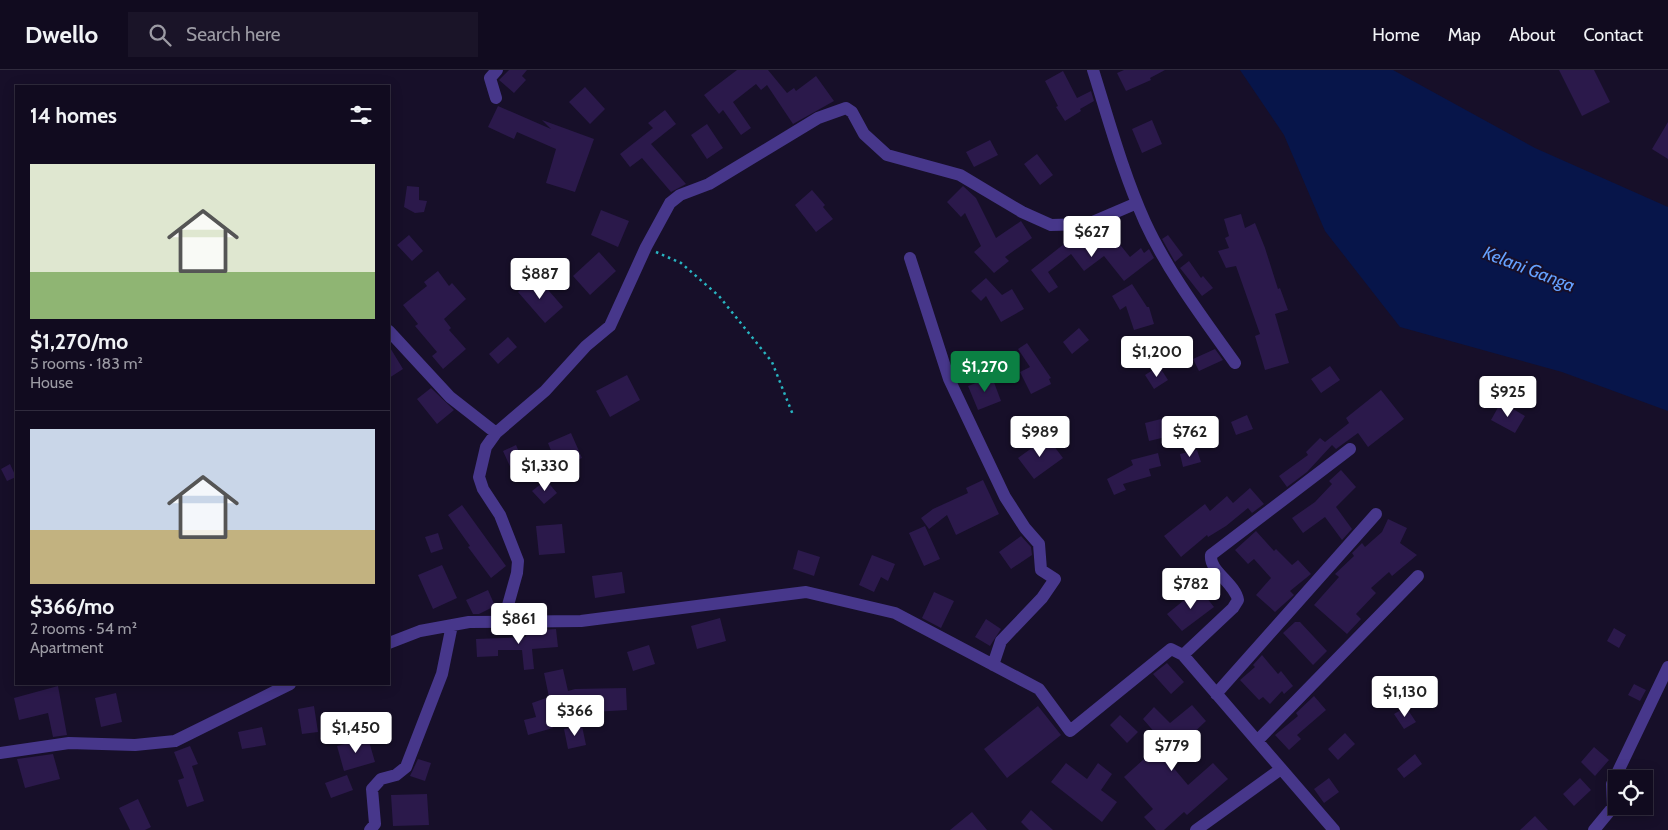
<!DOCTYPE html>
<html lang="en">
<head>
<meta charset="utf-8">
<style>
	body { margin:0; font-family:Cabin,sans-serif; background:#1a1428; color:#f1f3f6; height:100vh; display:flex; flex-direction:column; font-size:19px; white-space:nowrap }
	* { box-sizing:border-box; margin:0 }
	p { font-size:16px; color:#9c9ba4 }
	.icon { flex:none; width:28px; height:28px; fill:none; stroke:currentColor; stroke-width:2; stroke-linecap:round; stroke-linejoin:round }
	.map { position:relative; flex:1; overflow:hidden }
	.side { position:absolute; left:15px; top:15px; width:375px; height:600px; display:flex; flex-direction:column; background:#110b1f; border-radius:0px; box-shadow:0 2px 12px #0003,0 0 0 1px #302b3d }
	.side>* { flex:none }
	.buttons { position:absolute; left:1608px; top:700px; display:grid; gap:10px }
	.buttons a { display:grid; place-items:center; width:45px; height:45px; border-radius:0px; background:#110b1f; box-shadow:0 2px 12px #0003,0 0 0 1px #302b3d; font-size:25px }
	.price { position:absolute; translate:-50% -42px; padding:0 11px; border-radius:5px; background:#fff; color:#222; font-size:16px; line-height:32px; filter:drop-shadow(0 1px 2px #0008) }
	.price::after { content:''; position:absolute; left:50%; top:30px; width:15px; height:11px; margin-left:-8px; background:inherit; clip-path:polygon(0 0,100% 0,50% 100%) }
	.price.selected { background:#0b8043; color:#fff }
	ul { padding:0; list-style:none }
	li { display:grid; align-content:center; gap:10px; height:265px; padding:0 15px }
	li+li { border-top:1px solid #302b3d }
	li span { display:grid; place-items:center; height:155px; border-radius:0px; color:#555 }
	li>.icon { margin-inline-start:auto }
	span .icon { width:90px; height:90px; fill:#fffc; stroke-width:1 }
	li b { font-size:21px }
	h2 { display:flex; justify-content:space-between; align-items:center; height:60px; padding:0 15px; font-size:21px }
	header { display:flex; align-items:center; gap:30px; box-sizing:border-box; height:70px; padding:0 25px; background:#110b1f; border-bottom:1px solid #302b3d }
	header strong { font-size:24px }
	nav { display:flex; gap:28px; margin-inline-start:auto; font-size:18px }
	.search { width:350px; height:45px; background:#1a1428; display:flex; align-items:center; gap:12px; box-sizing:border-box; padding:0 18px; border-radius:0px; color:#9c9ba4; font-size:19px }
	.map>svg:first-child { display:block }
	.water { fill:#07154a }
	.building { fill:#2b194b }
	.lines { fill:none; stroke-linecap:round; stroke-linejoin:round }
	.path { stroke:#28b4c1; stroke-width:2.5; stroke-dasharray:2.5 4; stroke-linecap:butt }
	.minor { stroke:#47378b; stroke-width:12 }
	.labels { text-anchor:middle; stroke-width:4; stroke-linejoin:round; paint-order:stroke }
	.water-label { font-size:18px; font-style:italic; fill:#65a1ff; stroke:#170f29 }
</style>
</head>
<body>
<header>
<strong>Dwello</strong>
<div class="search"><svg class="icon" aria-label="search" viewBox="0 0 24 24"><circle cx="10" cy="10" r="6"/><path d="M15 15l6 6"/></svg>Search here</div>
<nav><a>Home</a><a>Map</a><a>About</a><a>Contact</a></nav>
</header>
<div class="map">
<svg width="1668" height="760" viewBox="0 0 1668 760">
	<rect width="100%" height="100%" fill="#170f29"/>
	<path class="water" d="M1240 0H1393L1535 78 1668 137V341L1562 302 1400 257 1325 161 1284 65Z"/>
	<path class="building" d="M509 0H527L522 6 526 10 514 23 499 10Z
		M737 0H768L787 23 794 18 796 21 816 6 834 31 793 54 767 15 761 20 756 14 733 32 751 58 741 65 723 40 719 44 704 25Z
		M1124 0H1165L1150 8 1151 10 1126 21 1117 3Z
		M1559 0H1594L1610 32 1582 46Z
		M1063 1 1077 28 1091 21 1094 31 1080 39 1081 41 1065 51 1056 37 1058 36 1045 11Z
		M585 17 605 39 590 54 569 32Z
		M498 36 551 59 542 50 594 69 575 122 546 113 556 79 517 62 514 69 488 57Z
		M665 40 676 54 651 74 686 114 671 122 642 88 630 97 620 84 653 58 648 53Z
		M1152 50 1162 74 1142 83 1132 59Z
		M1668 52V89L1652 79Z
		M707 54 723 78 707 89 691 65Z
		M990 70 998 85 974 97 966 82Z
		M1037 84 1053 105 1040 115 1024 94Z
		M407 116 419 117V130L427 131 424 142 415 143 404 137Z
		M963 116 976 128 996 168 1021 151 1032 168 1005 187 1009 191 994 203 974 182 981 176 965 143 961 147 947 132Z
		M812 120 825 135 823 137 833 149 816 162 795 135Z
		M601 140 629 151 618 177 591 165Z
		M1241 144 1245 158 1255 153 1265 178 1278 219 1280 218 1288 240 1275 244 1289 293 1265 300 1255 266 1260 264 1236 196 1226 198 1218 181 1229 178 1225 168 1229 166 1224 149Z
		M1109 161 1130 187 1141 178 1144 183 1149 179 1154 188 1124 211 1104 186 1084 201 1071 184 1048 202 1058 217 1049 223 1031 200 1078 163 1089 177Z
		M409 165 423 181 412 191 397 175Z
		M1168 165 1183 185 1175 192 1162 169Z
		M599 182 616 201 590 225 573 206Z
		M1189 191 1201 208 1203 206 1213 218 1202 226 1180 198Z
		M438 201 449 216 452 213 466 229 444 249 451 258 449 260 466 279 443 299 432 286 437 282 415 256 418 254 403 235 427 216 424 212Z
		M536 206 563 237 545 253 518 222Z
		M986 208 1002 225 1012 219 1024 239 1001 252 986 226 981 231 971 221Z
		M1132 214 1147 237H1149L1154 254 1134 260 1126 236 1120 240 1112 226Z
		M1079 258 1089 270 1072 284 1063 272Z
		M508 267 517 277 498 294 489 284Z
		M1027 273 1051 308 1049 309 1051 314 1031 324 1020 302 1030 297 1018 279Z
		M389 276 403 299 389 308Z
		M1215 279 1223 290 1199 301 1193 289Z
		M1159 296 1168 310 1154 319 1145 305Z
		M1330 296 1340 310 1321 323 1311 309Z
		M627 305 640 330 610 347 596 321Z
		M992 307 1001 331 978 340 968 316Z
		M431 318 454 340 437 354 417 329Z
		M1381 320 1404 349 1368 377 1358 363 1336 379 1332 375 1307 402 1287 417 1279 406 1308 385 1306 382 1320 368 1325 372 1349 353 1346 348Z
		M1501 332 1525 346 1515 363 1491 350Z
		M1247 345 1253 359 1236 365 1231 352Z
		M1165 348 1170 366 1149 371 1145 353Z
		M571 363 582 388 558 398 548 373Z
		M1047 367 1063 388 1034 409 1018 388Z
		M516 375 530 407 517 412 503 381Z
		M1197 380 1201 392 1183 397 1180 384Z
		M1158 383 1161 396 1149 399 1151 406 1123 414 1126 420 1114 425 1107 409 1133 395 1131 390Z
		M10 394 16 407 7 411 1 399Z
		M1341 400 1356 417 1336 437 1352 459 1342 470 1325 447 1303 463 1292 448 1315 432 1332 414 1329 411Z
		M546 410 557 423 544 434 532 421Z
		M983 410 999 444 956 465 947 445 929 459 921 448 933 439 968 423 966 418Z
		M1250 418 1264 434 1252 443 1248 438 1226 456 1208 467 1207 465 1181 487 1164 466 1205 434 1210 441 1227 426 1233 433Z
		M462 435 506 496 491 508 468 477 470 476 448 445Z
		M1388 449 1407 458 1400 473 1417 485 1392 506 1389 502 1371 518 1376 523 1356 544 1361 549 1347 564 1314 535 1339 507 1335 504 1354 486 1352 483 1362 473 1365 477 1382 462Z
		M562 454 565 483 539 485 536 456Z
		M925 456 940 489 924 496 909 463Z
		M1256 461 1274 481 1276 479 1292 495 1298 490 1311 504 1290 521 1294 525 1275 542 1256 525 1271 508 1254 489 1248 494 1235 480Z
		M438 463 443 479 431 483 425 467Z
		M1021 466 1031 477 1032 485 1011 499 999 482Z
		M798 480 820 487 814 506 793 499Z
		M872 485 895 494 888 511 881 507 874 522 859 515Z
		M442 495 457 528 433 539 418 505Z
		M622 502 625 523 595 528 592 506Z
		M1199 518 1214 537 1182 561 1167 544Z
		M488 520 495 536 479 544H473L466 530Z
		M934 522 954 531 941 558 922 548Z
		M720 548 726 571 697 579 691 556Z
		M986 549 1001 559 990 576 975 567Z
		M1295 552H1300L1327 581 1313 595 1283 563Z
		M1614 558 1626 565 1619 578 1607 571Z
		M556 559 558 577 532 579 534 599 524 600 522 580H498V586L477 587 476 569 526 567 525 561Z
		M649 575 655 594 633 601 627 582Z
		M1262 585 1278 604 1281 601 1293 616 1284 624 1282 621 1270 634 1263 627 1259 630 1240 610 1255 597 1253 595Z
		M1167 593 1184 612 1171 624 1153 604Z
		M563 599 568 621 575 619 626 618 627 640 593 642 592 626 547 641 553 658 528 665 524 650 536 647 532 633 549 627 544 603Z
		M1634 614 1646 620 1640 631 1628 625Z
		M58 616 67 665 53 667 48 643 19 650 14 628Z
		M116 623 122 652 101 657 95 628Z
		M1314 626 1326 640 1297 665 1301 669 1289 680 1275 665 1298 646 1296 643Z
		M1192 635 1206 651 1166 689 1188 715 1213 693 1228 709 1187 745 1184 742 1164 760H1156L1144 747 1153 739 1124 707 1163 672 1143 649 1154 637 1170 653Z
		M314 636 318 662 302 664 298 639Z
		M1038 636 1061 665 1007 708 984 679Z
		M1406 637 1416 652 1404 659 1394 644Z
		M1120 645 1138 662 1127 673 1110 655Z
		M582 656 586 675 568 679 564 659Z
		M262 657 266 675 242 679 238 662Z
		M1345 663 1355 674 1338 690 1328 679Z
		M368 668 375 692 344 701 337 676Z
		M190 676 198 694 192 696 204 731 187 737 178 710 184 708 174 682Z
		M1594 677 1609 690 1595 706 1581 692Z
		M53 684 60 709 25 718 17 689Z
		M1415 684 1422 694 1404 708 1397 699Z
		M418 689 431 693 425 711 410 706Z
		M1066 693 1087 709 1098 693 1112 704 1101 720 1117 732 1102 752 1051 712Z
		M347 705 353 720 331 728 325 713Z
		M1329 708 1339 722 1324 733 1314 719Z
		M1580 708 1591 720 1574 736 1563 724Z
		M427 724 429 755 393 756 391 725Z
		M138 729 151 757 145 760H130L119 738Z
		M1031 740 1053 760H1029L1021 752Z
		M972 742 987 760H950Z
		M1535 746 1548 760H1520Z"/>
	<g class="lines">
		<path class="path" d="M656 182 681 193 719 226 772 292 793 345"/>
		<path class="minor" d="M1093 0C1109 51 1123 103 1145 152 1168 202 1203 248 1235 293
			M496 28 490 8 497 0
			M910 188 949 309 1005 427 1025 458 1039 474 1041 500 1055 509 1042 528 1001 571 993 595
			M389 261 450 327 496 363
			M503 553 517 503 518 491 500 445 483 419 479 407 486 377 496 363 545 321 586 276 610 256 646 177 670 133 680 125 709 114 818 48 846 38 852 42 864 64 887 85 960 105 1022 142 1051 155 1088 154 1137 133
			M389 573 420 561 469 552 581 551 806 522 895 543 1039 619 1070 661 1171 579 1183 585
			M1216 624 1376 444
			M1257 671 1418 506
			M0 683 69 673 135 675 175 671 290 614
			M370 760 375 754 372 719 381 709 396 705 406 697 442 604 452 555
			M1196 760 1281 699
			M1334 760 1183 585 1233 538 1238 530C1235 513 1209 501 1211 485L1350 379
			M1594 760 1613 737 1612 714 1668 597"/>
	</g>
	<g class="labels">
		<g class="water-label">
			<text transform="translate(1529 199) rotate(21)" y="6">Kelani Ganga</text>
		</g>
	</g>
</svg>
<div class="buttons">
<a><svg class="icon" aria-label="locate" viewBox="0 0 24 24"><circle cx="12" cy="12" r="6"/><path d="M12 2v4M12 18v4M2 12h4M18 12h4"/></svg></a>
</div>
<b class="price" style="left:1092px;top:188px">$627</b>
<b class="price" style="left:540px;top:230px">$887</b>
<b class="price" style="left:1157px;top:308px">$1,200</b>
<b class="price selected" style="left:985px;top:323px">$1,270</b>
<b class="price" style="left:1508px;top:348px">$925</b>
<b class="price" style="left:1040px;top:388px">$989</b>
<b class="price" style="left:1190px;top:388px">$762</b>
<b class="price" style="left:545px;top:422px">$1,330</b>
<b class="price" style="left:1191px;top:540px">$782</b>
<b class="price" style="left:519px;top:575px">$861</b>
<b class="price" style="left:1405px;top:648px">$1,130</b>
<b class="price" style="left:575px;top:667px">$366</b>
<b class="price" style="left:356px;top:684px">$1,450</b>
<b class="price" style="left:1172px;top:702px">$779</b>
<section class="side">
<h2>14 homes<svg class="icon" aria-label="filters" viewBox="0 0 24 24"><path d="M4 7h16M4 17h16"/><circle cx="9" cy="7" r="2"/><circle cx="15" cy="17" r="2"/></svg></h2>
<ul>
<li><span style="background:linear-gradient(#dfe7d0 70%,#8fb573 0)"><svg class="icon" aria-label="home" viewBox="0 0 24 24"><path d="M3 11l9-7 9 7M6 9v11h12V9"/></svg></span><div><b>$1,270/mo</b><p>5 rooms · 183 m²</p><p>House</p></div></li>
<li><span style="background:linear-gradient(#c9d6e8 65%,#c2b280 0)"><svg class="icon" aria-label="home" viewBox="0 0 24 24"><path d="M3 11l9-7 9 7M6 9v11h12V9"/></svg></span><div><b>$366/mo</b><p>2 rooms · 54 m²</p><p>Apartment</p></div></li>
</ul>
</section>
</div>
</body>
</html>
